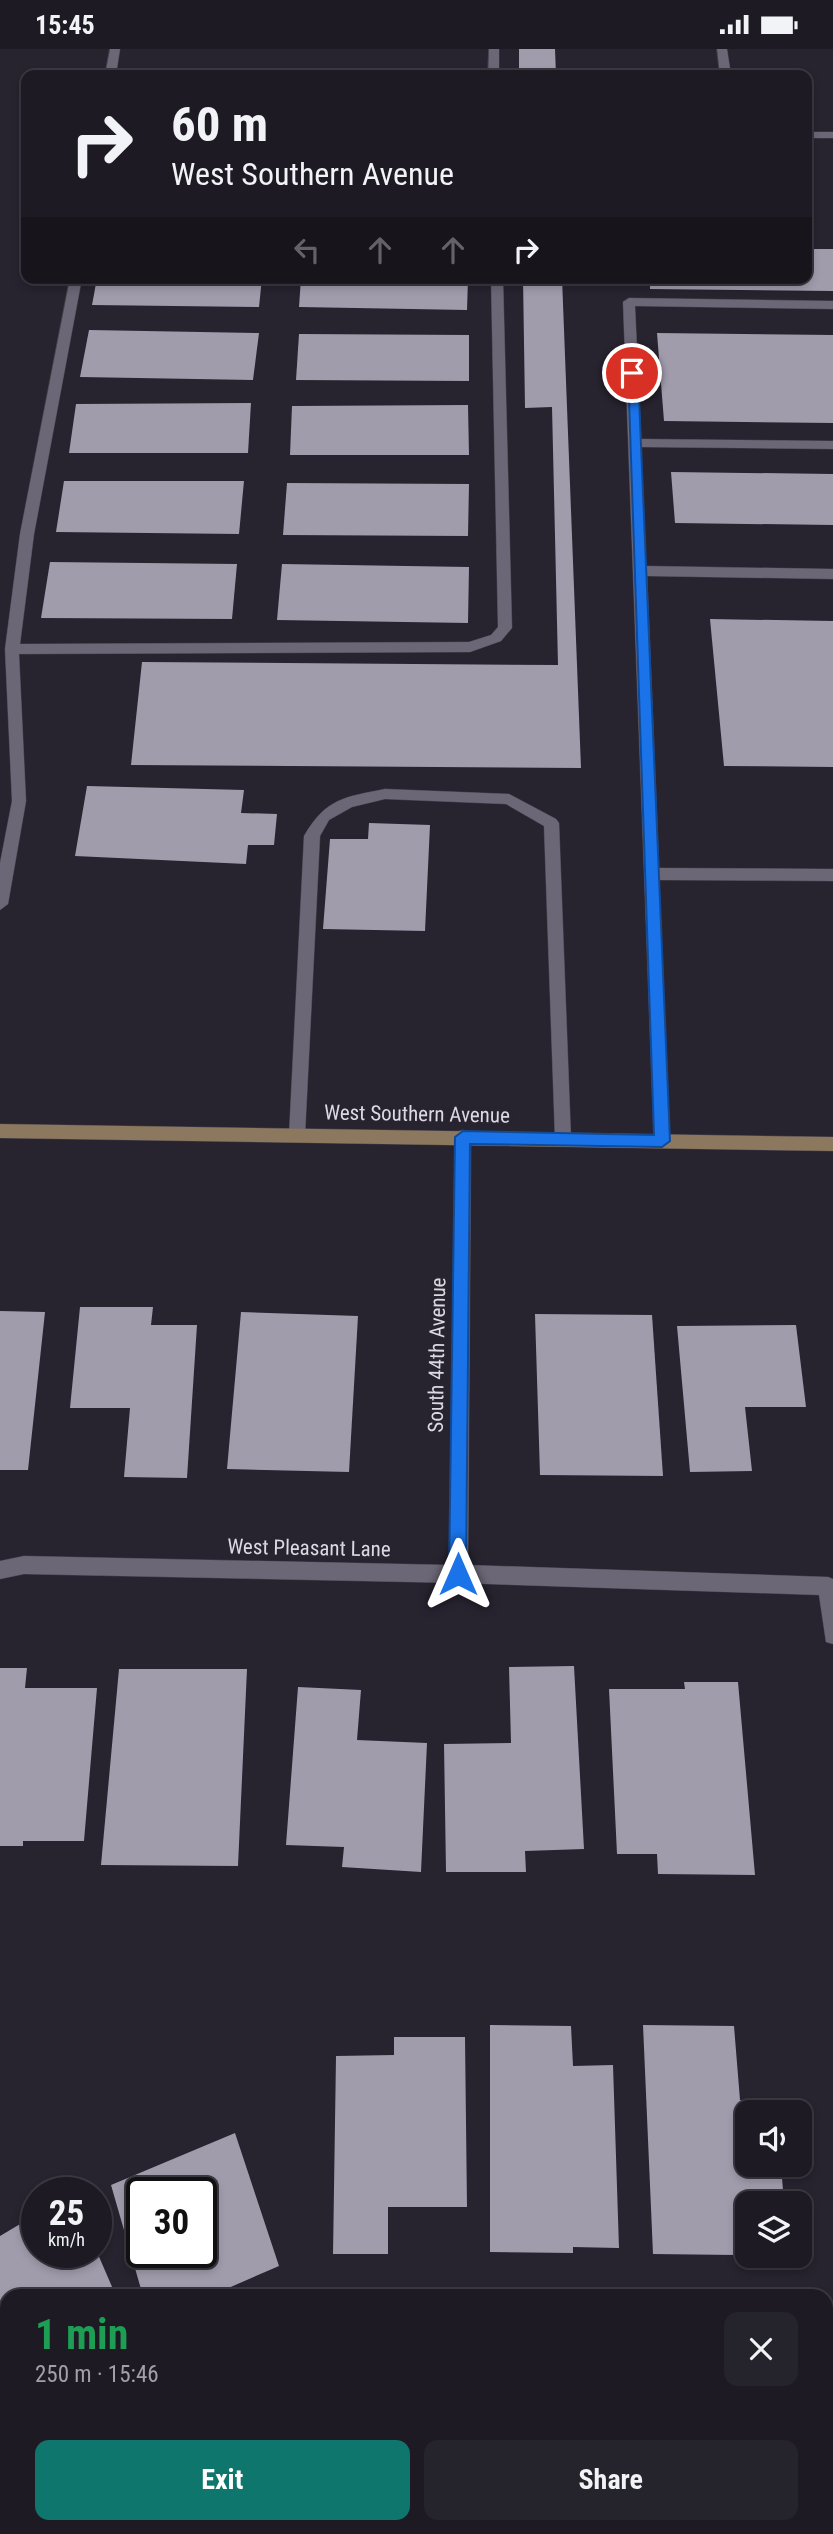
<!DOCTYPE html>
<meta charset="utf-8">
<style>
:root{--surface:#1d1a23;--page:#25232b;--text:#f1f3f6;--muted:#a0a1a6;--line:#3b3841;--accent:#0f766e}
body{margin:0;font-family:"Roboto Condensed",sans-serif;background:var(--page);color:var(--text);height:100vh;display:flex;flex-direction:column;font-size:26px;white-space:nowrap}
*{box-sizing:border-box;margin:0}
p{font-size:23px;color:var(--muted)}
.icon{flex:none;width:38px;height:38px;fill:none;stroke:currentColor;stroke-width:2;stroke-linecap:round;stroke-linejoin:round}
.map{position:relative;flex:1;overflow:hidden}
.details{position:absolute;left:0px;top:2240px;width:833px;height:245px;display:flex;flex-direction:column;background:var(--surface);border-radius:21px 21px 0 0;box-shadow:0 4px 10px #0003,0 0 0 2px var(--line)}
.details>*{flex:none}
.hud{position:absolute;left:21px;top:21px;width:791px;height:214px;border-radius:14px;box-shadow:0 4px 10px #0003,0 0 0 2px var(--line);background:#1d1a23;color:var(--text);overflow:hidden}
.tools{position:absolute;left:735px;top:2051px;display:grid;gap:14px}
.tools a{display:grid;place-items:center;width:77px;height:77px;border-radius:14px;background:var(--surface);box-shadow:0 4px 10px #0003,0 0 0 2px var(--line);font-size:35px}
.speed{position:absolute;left:21px;top:2128px;display:flex;gap:14px;font-size:35px;font-weight:700;text-align:center}
.speed>*{display:grid;place-content:center;width:91px;height:91px;border-radius:50%;background:var(--surface);box-shadow:0 4px 10px #0003,0 0 0 2px var(--line);line-height:1}
.speed small{font-size:18px;font-weight:400}
.speed .limit{border:4px solid #111;border-radius:10px;background:#fff;color:#111}
.pin{position:absolute;display:grid;place-items:center;width:60px;height:60px;color:#fff;margin:-30px;border:4px solid #fff;border-radius:50%;box-shadow:0 2px 7px #0007}
.me{position:absolute;width:77px;margin:-38px;rotate:0deg;stroke-linejoin:round;filter:drop-shadow(0 0 5px #0008)}
.turn{display:flex;align-items:center;gap:24px;height:147px;padding:0 35px;font-size:32px}
.turn .icon{width:91px;height:91px;stroke-width:2.5}
.turn b{display:block;font-size:49px;line-height:60px}
.lanes{display:flex;align-items:center;height:66px;padding:0 35px;background:#0003;justify-content:center;gap:35px;direction:ltr}
.lanes .off{opacity:.35}
.round{display:grid;place-items:center;flex:none;width:74px;height:74px;border-radius:14px;background:var(--page)}
.headline{display:flex;align-items:center;justify-content:space-between;height:119px;padding:0 35px}
h1{font-size:42px;font-weight:700;line-height:52px;color:#1e9e55}
.primary-button{display:flex;gap:14px;margin-top:auto;padding:14px 35px}
.primary-button a{flex:1;height:80px;border-radius:14px;background:var(--accent);color:#fff;font-size:28px;font-weight:700;line-height:80px;text-align:center}
.primary-button a+a{background:var(--page);color:var(--text)}
.status{display:flex;justify-content:space-between;align-items:center;height:49px;padding:0 35px;background:var(--surface);direction:ltr}
.status svg{height:19px;fill:currentColor}
.map>svg:first-child{display:block}
.building{fill:#a09cac;fill-rule:evenodd}
.lines{fill:none;stroke-linecap:round;stroke-linejoin:round}
.lane-casing{stroke:#45414c;stroke-width:1}
.street-casing{stroke:#45414c;stroke-width:1}
.secondary-casing{stroke:#45414c;stroke-width:1}
.lane{fill:#6c6776;fill-rule:evenodd}
.street{fill:#6c6776;fill-rule:evenodd}
.secondary{fill:#8b785e;fill-rule:evenodd}
.route{fill:#1a73e8;stroke:#114b97;stroke-width:2}
.labels{text-anchor:middle;dominant-baseline:central;stroke-width:7;stroke-linejoin:round;paint-order:stroke}
.street-label{font-size:21px;fill:#dbd9e2;stroke:#27232f}
</style>
<div class="status"><b>15:45</b><svg viewBox="0 0 49 12"><path d="M0 12V9h3v3zM5 12V6h3v6zM10 12V3h3v9zM15 12V0h3v12zM26 1h20v11H26zM47 4h2v5h-2z"/></svg></div>
<div class="map">
<svg width="833" height="2485" viewBox="0 0 833 2485">
<rect width="100%" height="100%" fill="#27232f"/>
<!-- building -->
<g class="building">
<path d="M519,0H555L556,26H519Z"/>
<path d="M807,200H833V242L650,240V229H807Z"/>
<path d="M97,229H262L259,258L92,256Z"/>
<path d="M301,229H468L467,261L299,258Z"/>
<path d="M523,229H562L581,719L131,716L142,613L558,616L552,358L525,359Z"/>
<path d="M89,281L259,284L253,331L80,328Z"/>
<path d="M657,284L833,286V374L664,372Z"/>
<path d="M299,285L469,286V332L296,331Z"/>
<path d="M251,354L248,404H69L76,355Z"/>
<path d="M468,356L469,406H290L292,357Z"/>
<path d="M671,423L833,425V476L675,474Z"/>
<path d="M64,432H244L239,485L56,483Z"/>
<path d="M287,434L469,435L468,487L283,486Z"/>
<path d="M50,513L237,515L232,570L41,569Z"/>
<path d="M282,515L469,518L468,574L277,571Z"/>
<path d="M710,570L833,572V718L724,717Z"/>
<path d="M87,737L244,741L241,764L277,765L274,796H248L246,815L75,807Z"/>
<path d="M369,774L430,776L425,882L323,880L330,790H368Z"/>
<path d="M80,1258H153L151,1276H197L187,1429L124,1428L130,1359H70Z"/>
<path d="M0,1262L45,1263L28,1421H0Z"/>
<path d="M241,1263L358,1267L349,1423L227,1420Z"/>
<path d="M535,1265L652,1266L663,1427L540,1426Z"/>
<path d="M796,1276L806,1358H745L752,1422L690,1423L677,1277Z"/>
<path d="M574,1617L584,1800L525,1802L526,1823H446L444,1695L511,1694L509,1618Z"/>
<path d="M0,1619H27L25,1639H97L84,1792H23V1797H0Z"/>
<path d="M119,1620H247L238,1817L101,1816Z"/>
<path d="M684,1633H738L755,1826L658,1825L657,1805H617L609,1640H685Z"/>
<path d="M298,1638L361,1641L357,1691L427,1694L421,1823L342,1818L344,1798L286,1796Z"/>
<path d="M490,1976L571,1977L573,2017L613,2016L619,2199L573,2198V2204L490,2203Z"/>
<path d="M643,1976L734,1977L740,2051H776L777,2063H747V2116H781L784,2154H747V2195H735L736,2206L653,2205Z"/>
<path d="M394,1988H465L467,2158H388V2205H333L336,2007L394,2006Z"/>
<path d="M235,2084L279,2217L210,2247H143L111,2136ZM142,2144H201V2203H142Z"/>
<path d="M37,2165V2203H97L116,2247H7V2357L3,2360L0,2351V2187Z"/>
</g>
<g class="lines">
<!-- lane casing -->
<g class="lane-casing">
<g id="lane">
<path d="M110,0H120L116,26H105Z"/>
<path d="M489,0H499V26H488Z"/>
<path d="M717,0H727L731,26H720Z"/>
<rect x="807" y="83" width="26" height="6"/>
<path d="M70,229H82L34,485L20,595L469,593L491,586L498,578L491,229H503L512,579L501,592L470,603L19,605L26,752L8,855L0,861V814L12,752L5,600L20,485Z"/>
<path d="M629,249L833,252V260L635,257L641,390L833,392V400L641,398L646,517L833,520V530L647,527L659,819L833,820V832L659,831L670,1092L668,1097H656L654,1092L623,253Z"/>
<path d="M385,740L509,745L556,770L559,774L571,1090L569,1095H557L555,1090L544,777L506,755L385,750L352,758L329,771L320,787L305,1086L303,1091H291L289,1086L304,787C326,749 345,748 385,740Z"/>
</g>
</g>
<!-- street casing -->
<g class="street-casing">
<g id="street">
<path d="M463,1081L469,1083L471,1088L468,1516L828,1528L833,1530V1595L826,1593L819,1546L458,1534L24,1525L0,1530V1512L24,1507L449,1516L455,1088L457,1083Z"/>
<path d="M826,2354L833,2355V2379L826,2378Z"/>
<path d="M102,2478H134L131,2485H99Z"/>
</g>
</g>
<!-- secondary casing -->
<g class="secondary-casing">
<path id="secondary" d="M0,1075L833,1088V1102L0,1089Z"/>
</g>
<!-- lane -->
<use href="#lane" class="lane"/>
<!-- street -->
<use href="#street" class="street"/>
<!-- secondary -->
<use href="#secondary" class="secondary"/>
</g>
<!-- route -->
<path class="route" d="M628,321L638,324L670,1092L662,1098L470,1095L466,1525L464,1531L458,1533L452,1531L449,1525L455,1088L463,1082L654,1086Z"/>
<g class="labels">
<!-- street labels -->
<g class="street-label">
<text transform="translate(417 1065) rotate(1)">West Southern Avenue</text>
<text transform="translate(437 1306) rotate(-89)">South 44th Avenue</text>
<text transform="translate(309 1499) rotate(1)">West Pleasant Lane</text>
</g>
</g>
</svg>
<div class="tools">
<a><svg class="icon" aria-label="sound" viewBox="0 0 24 24"><path d="M4 9h4l5-4v14l-5-4H4zM17 9q2 3 0 6"/></svg></a>
<a><svg class="icon" aria-label="layers" viewBox="0 0 24 24"><path d="M12 4l9 5-9 5-9-5zM3 14l9 5 9-5"/></svg></a>
</div>
<div class="speed"><div>25<small>km/h</small></div><div class="limit">30</div></div>
<div class="pin" style="left:632px;top:324px;background:#d93025"><svg class="icon" aria-label="arrive" viewBox="0 0 24 24"><path d="M6 21V4h12l-3 4 3 4H6"/></svg></div>
<svg class="me" style="left:458px;top:1525px" viewBox="-20 -20 40 40"><path d="M0-17L14 15 0 8-14 15z" fill="#1a73e8" stroke="#fff" stroke-width="4"/></svg>
<div class="hud">
<div class="turn"><svg class="icon" aria-label="right" viewBox="0 0 24 24"><path d="M7 20v-9h11M14 6l5 5-5 5"/></svg><div><b>60 m</b>West Southern Avenue</div></div>
<div class="lanes"><svg class="icon off" aria-label="left" viewBox="0 0 24 24"><path d="M17 20v-9H6M10 6l-5 5 5 5"/></svg><svg class="icon off" aria-label="ahead" viewBox="0 0 24 24"><path d="M12 20V5M6 11l6-6 6 6"/></svg><svg class="icon off" aria-label="ahead" viewBox="0 0 24 24"><path d="M12 20V5M6 11l6-6 6 6"/></svg><svg class="icon" aria-label="right" viewBox="0 0 24 24"><path d="M7 20v-9h11M14 6l5 5-5 5"/></svg></div>
</div>
<section class="details">
<div class="headline"><div><h1>1 min</h1><p>250 m · 15:46</p></div><a class="round"><svg class="icon" aria-label="close" viewBox="0 0 24 24"><path d="M6 6l12 12M18 6L6 18"/></svg></a></div>
<div class="primary-button"><a>Exit</a><a>Share</a></div>
</section>
</div>
